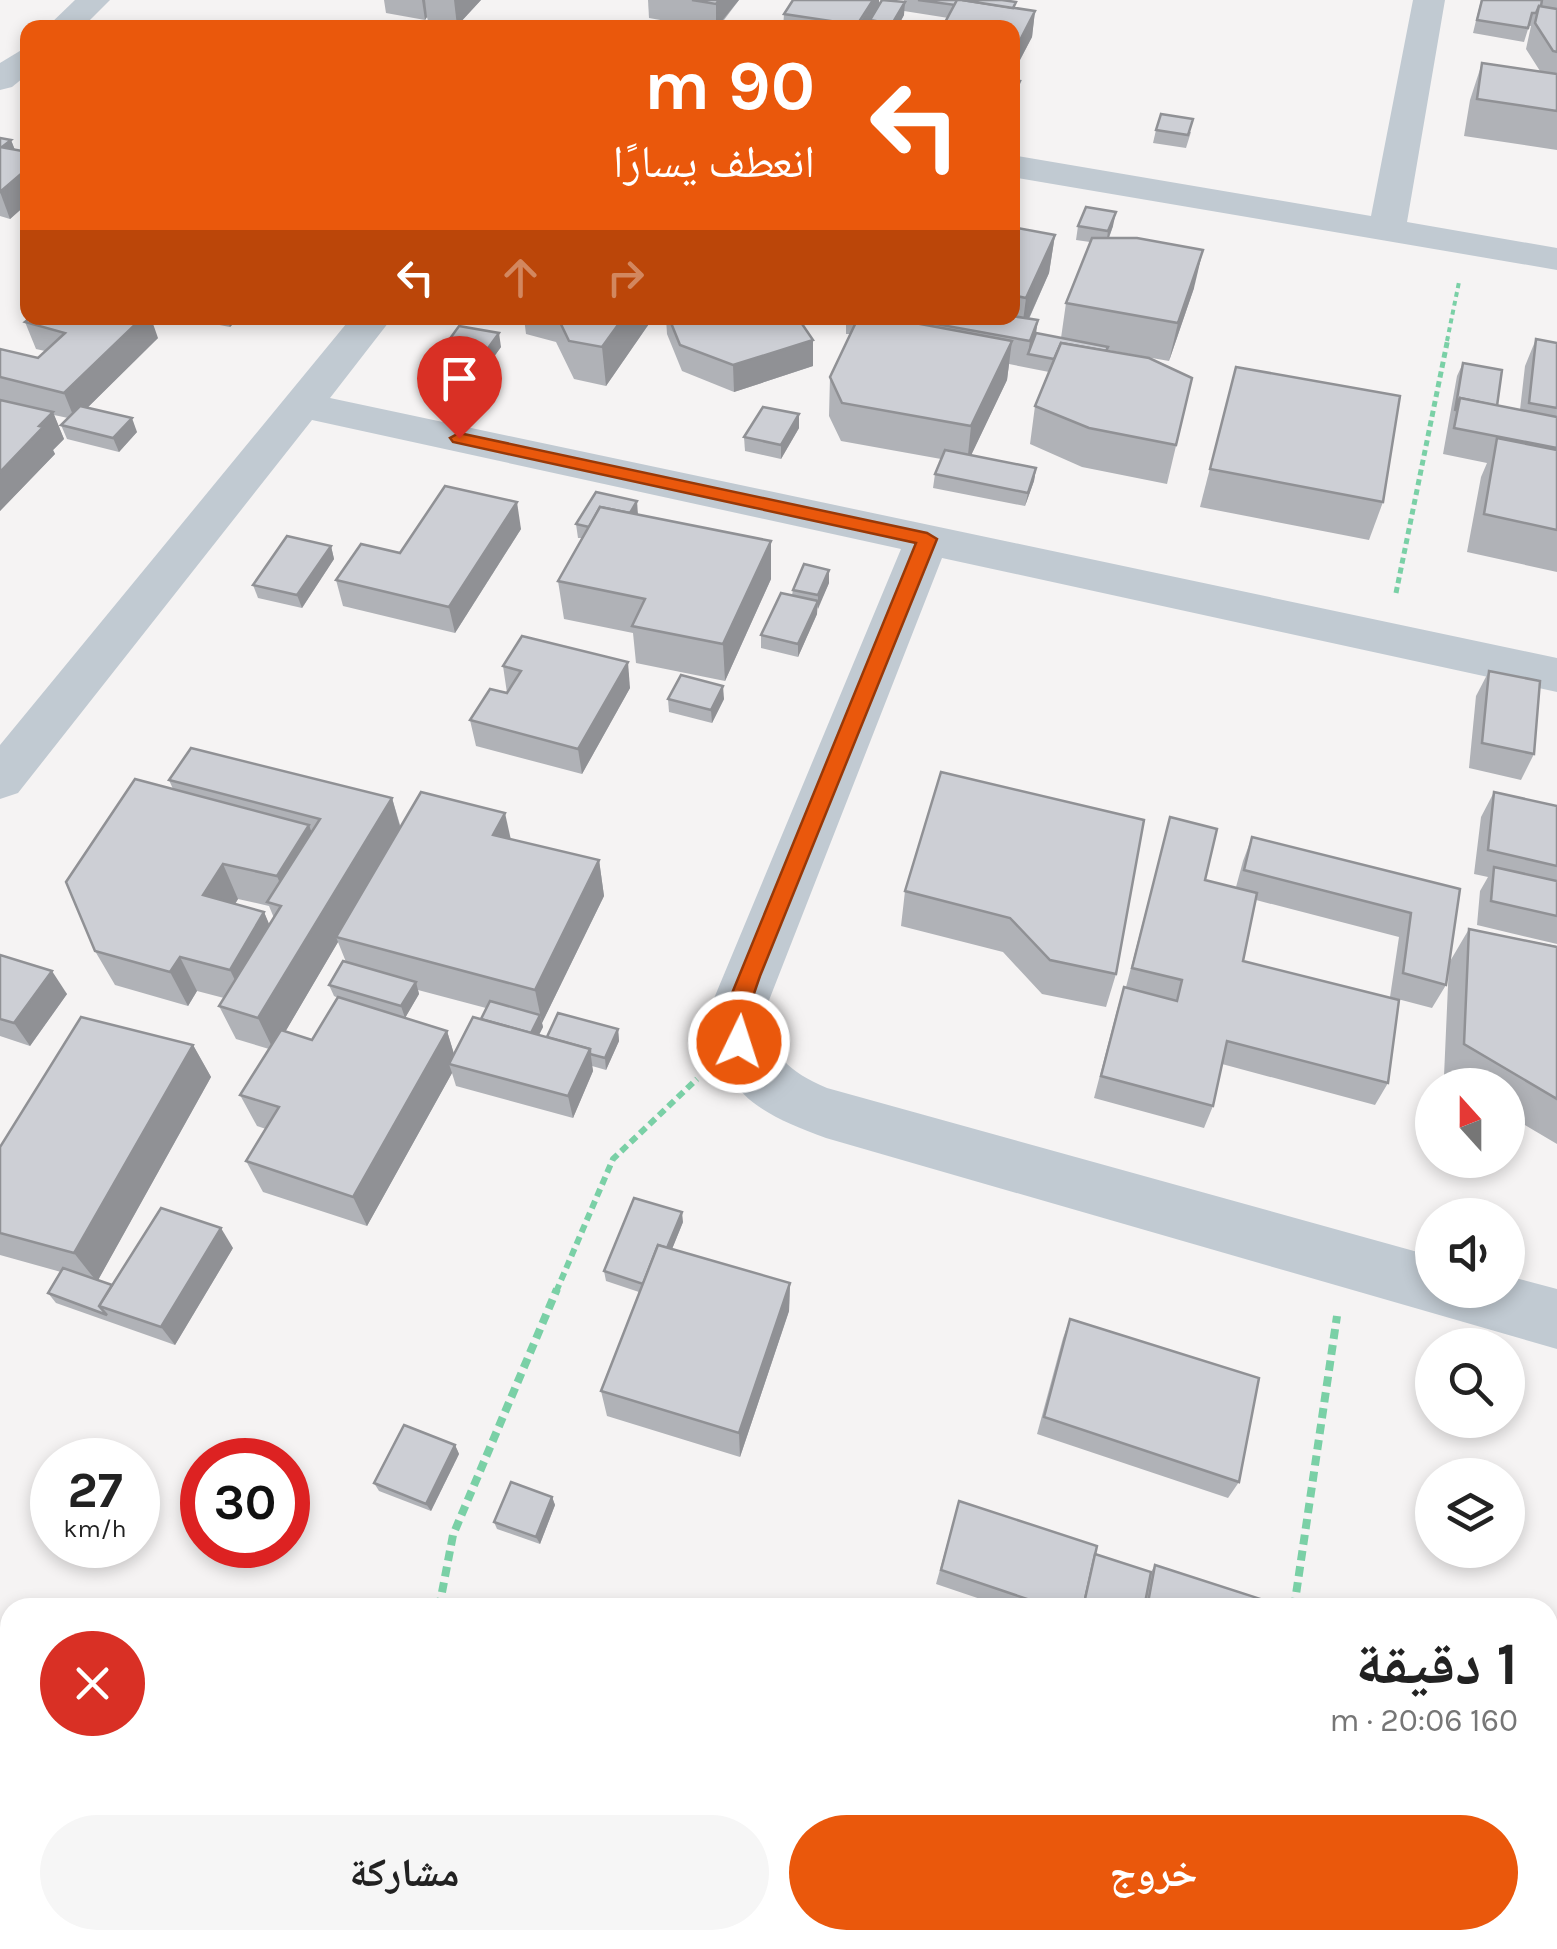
<!DOCTYPE html>
<html lang="ar">
<meta charset="utf-8">
<style>
:root{--surface:#fff;--page:#f6f6f6;--text:#222;--muted:#767676;--accent:#ea580c}
body{margin:0;font-family:Karla,"Noto Naskh Arabic",sans-serif;background:var(--page);color:var(--text);direction:rtl;height:100vh;display:flex;flex-direction:column;font-size:38px;white-space:nowrap}
*{box-sizing:border-box;margin:0}
p{font-size:32px;color:var(--muted)}
.icon{flex:none;width:55px;height:55px;fill:none;stroke:currentColor;stroke-width:2;stroke-linecap:round;stroke-linejoin:round}
.map{position:relative;flex:1;overflow:hidden;direction:ltr}
.drawer{position:absolute;left:0px;top:1598px;width:1558px;height:352px;display:flex;flex-direction:column;background:var(--surface);border-radius:30px 30px 0 0;box-shadow:0 5px 15px #0003;direction:rtl}
.drawer>*{flex:none}
.hud{position:absolute;left:20px;top:20px;width:1000px;height:305px;border-radius:20px;box-shadow:0 5px 15px #0003;direction:rtl;background:#ea580c;color:#fff;overflow:hidden}
.needle{width:65px;rotate:339deg}
.controls{position:absolute;left:1415px;top:1068px;display:grid;gap:20px}
.controls a{display:grid;place-items:center;width:110px;height:110px;border-radius:50%;background:var(--surface);box-shadow:0 5px 15px #0003;font-size:50px}
.speed{position:absolute;left:30px;top:1438px;display:flex;gap:20px;font-size:50px;font-weight:700;text-align:center}
.speed>*{display:grid;place-content:center;width:130px;height:130px;border-radius:50%;background:var(--surface);box-shadow:0 5px 15px #0003;line-height:1}
.speed small{font-size:25px;font-weight:400}
.speed .limit{border:15px solid #d22;background:#fff;color:#111}
.pin{position:absolute;display:grid;place-items:center;width:85px;height:85px;color:#fff;margin:-102px -42px;border-radius:50% 50% 50% 0;rotate:-45deg;box-shadow:0 0 10px #0007}
.pin .icon{rotate:45deg}
.me{position:absolute;width:110px;margin:-55px;rotate:4deg;stroke-linejoin:round;filter:drop-shadow(0 0 8px #0008)}
.turn{display:flex;align-items:center;gap:35px;height:210px;padding:0 40px;font-size:45px}
.turn .icon{width:130px;height:130px;stroke-width:2.5}
.turn b{display:block;font-size:70px;line-height:85px}
.lanes{display:flex;align-items:center;height:95px;padding:0 40px;background:#0003;justify-content:center;gap:50px;direction:ltr}
.lanes .off{opacity:.35}
.round{display:grid;place-items:center;flex:none;width:105px;height:105px;border-radius:52px;background:var(--page)}
.headline{display:flex;align-items:center;justify-content:space-between;height:170px;padding:0 40px}
h1{font-size:60px;font-weight:700;line-height:75px}
.cta{display:flex;gap:20px;margin-top:auto;padding:20px 40px}
.cta a{flex:1;height:115px;border-radius:60px;background:var(--accent);color:#fff;font-size:40px;font-weight:700;line-height:115px;text-align:center}
.cta a+a{background:var(--page);color:var(--text)}
.map>svg:first-child{display:block}
.lines{fill:none;stroke-linecap:round;stroke-linejoin:round}
.path-far3{stroke:#7ad0a6;stroke-width:4;stroke-dasharray:5 4;stroke-linecap:butt}
.path-far2{stroke:#7ad0a6;stroke-width:5;stroke-dasharray:6 4;stroke-linecap:butt}
.path-far1{stroke:#7ad0a6;stroke-width:6;stroke-dasharray:8 5;stroke-linecap:butt}
.path{stroke:#7ad0a6;stroke-width:8;stroke-dasharray:10 6;stroke-linecap:butt}
.minor{fill:#c1cad2;fill-rule:evenodd}
.wall{fill:#b0b2b7;fill-rule:evenodd}
.shaded-wall{fill:#909195}
.building{fill:#cdcfd5;stroke:#909195;stroke-width:2.5}
.route{fill:#ea580c;stroke:#983908;stroke-width:2.5}
</style>
<div class="map">
<svg width="1557" height="1949" viewBox="0 0 1557 1949">
<rect width="100%" height="100%" fill="#f5f3f3"/>
<g class="lines">
<!-- path-far3 -->
<path class="path-far3" d="M1447,341L1459,282"/>
<!-- path-far2 -->
<path class="path-far2" d="M1396,593L1448,338"/>
<!-- path-far1 -->
<path class="path-far1" d="M556,1292L613,1159L697,1079"/>
<!-- path -->
<g class="path">
<path d="M439,1608L453,1535L557,1289"/>
<path d="M1294,1608L1337,1316"/>
</g>
<!-- minor -->
<g class="minor">
<path d="M75,0H110L82,28H46Z"/>
<path d="M1413,0H1445L1407,222L1557,248V270L1012,177V155L1371,216Z"/>
<path d="M28,46V74L12,87L0,90V63Z"/>
<path d="M351,318H392L330,398L1557,658V692L942,558L766,1008C771,1055 784,1069 827,1088L1432,1256V1290H1508V1276L1557,1289V1349L826,1138C754,1112 717,1090 710,1008L901,549L312,420L18,793L0,799V745Z"/>
<path d="M333,1940H411L407,1949H329Z"/>
</g>
</g>
<!-- wall -->
<g class="wall">
<path d="M384,0H481L457,26L428,21L427,17L425,20L386,13Z"/>
<path d="M648,0H739L718,28H705L649,18Z"/>
<path d="M793,0H879V5L904,2V0H1002L1015,8L1035,11L1032,37L1012,75V28L904,11V15L897,28H783L784,14Z"/>
<path d="M1481,0H1557V150L1464,136L1470,100L1482,63L1540,71L1526,49L1531,26H1529L1524,42L1473,33Z"/>
<path d="M1156,130L1191,132L1186,148L1153,143Z"/>
<path d="M0,138L11,140L15,150L28,152V203L10,219L0,216Z"/>
<path d="M1078,226H1113L1109,238L1194,288L1169,361L1107,350V351L1192,378L1167,484L1082,467L1030,444L1035,406L1049,372L1009,364L1007,380L971,455L1036,468L1034,481L1025,506L933,488L935,474L941,459L841,441L829,416L830,377L850,334H846V318H1012V227L1055,235L1049,273L1029,319L1036,333L1061,338L1066,303L1090,242L1076,240Z"/>
<path d="M207,318H239L230,327L209,323Z"/>
<path d="M524,318H653L606,386L574,379L556,342L526,334Z"/>
<path d="M666,318H798L813,366L734,392L682,371L667,334Z"/>
<path d="M25,322L158,338L87,408L137,432L119,452L67,439L61,425L68,418L54,415L64,439L53,450L55,454L0,511V349L38,358L45,351L36,349Z"/>
<path d="M1536,339L1557,343V572L1467,552L1481,477L1487,463L1443,454L1457,376L1463,363L1497,406L1520,410L1525,366Z"/>
<path d="M501,347L483,372L444,364L441,351Z"/>
<path d="M1236,367L1383,502L1369,540L1200,507Z"/>
<path d="M799,414V428L781,459L745,451L744,437Z"/>
<path d="M638,515L771,541V579L725,681L636,663L633,633L564,619L558,581L582,538H578L576,524Z"/>
<path d="M521,529L455,633L343,606L336,580L400,553Z"/>
<path d="M331,546L334,559L302,608L258,598L253,585Z"/>
<path d="M829,583L817,609V614L798,657L761,648V635L792,595L793,590Z"/>
<path d="M503,666L630,688L582,774L476,746L470,720L507,693Z"/>
<path d="M1489,671L1534,754L1521,780L1469,768L1476,696Z"/>
<path d="M668,699H724L712,723L669,712Z"/>
<path d="M941,772L1116,974L1106,1007L1042,994L1003,952L901,926L905,891Z"/>
<path d="M169,780L392,798L401,828L511,839L599,860L604,896L542,1023L543,1027L539,1035L547,1037L618,1029L619,1041L606,1070L592,1066L593,1071L573,1118L456,1086L452,1073L367,1226L263,1192L246,1161L266,1129L257,1126L240,1095L269,1049L236,1039L219,1006L224,998L197,991L188,1006L115,985L95,951L173,789ZM238,899L269,906L274,918L269,925L264,912L235,904ZM338,942L346,962L329,985L334,996L338,998L312,1040L285,1032ZM418,990L486,1008L481,1019L454,1054L447,1031L405,1018L419,994Z"/>
<path d="M1494,792L1557,806V944L1477,925L1480,891L1488,877L1474,874L1481,817Z"/>
<path d="M1170,817L1205,880L1236,887L1243,861L1252,837L1460,889L1446,985L1432,1008L1390,997L1399,937L1256,900L1243,961L1388,1083L1375,1105L1222,1064L1213,1106L1204,1128L1094,1098L1117,1010L1124,987H1126Z"/>
<path d="M1469,929L1557,946V1144L1508,1115V1085H1458L1444,1076L1449,963Z"/>
<path d="M0,955L67,994L30,1046L0,1036Z"/>
<path d="M193,1045L211,1077L98,1280L112,1285L233,1248L175,1345L56,1303L48,1293L61,1272L0,1255V1147Z"/>
<path d="M683,1222L672,1249L790,1283L789,1311L740,1457L607,1416L601,1391L639,1292L606,1281L604,1271Z"/>
<path d="M1070,1319L1239,1482L1228,1498L1037,1434L1063,1338Z"/>
<path d="M455,1445L459,1454L431,1511L379,1491L374,1483Z"/>
<path d="M552,1497L555,1505L540,1544L497,1529L494,1522Z"/>
<path d="M959,1501L1095,1554L1151,1572L1155,1565L1282,1608H1007L936,1584Z"/>
</g>
<!-- shaded-wall -->
<g class="shaded-wall">
<path d="M422,0H425L427,17L425,20Z"/>
<path d="M454,0H481L457,26Z"/>
<path d="M719,0H739L716,28V4Z"/>
<path d="M873,0H879V14L870,20L869,28H857Z"/>
<path d="M905,2L904,15L897,28H892V24Z"/>
<path d="M1035,11L1032,37L1012,75V64L1016,48Z"/>
<path d="M1020,81L1019,94L1012,108V99Z"/>
<path d="M11,140L16,153L0,149Z"/>
<path d="M28,168V203L10,219L0,192Z"/>
<path d="M1116,212L1113,226L1106,245L1108,231Z"/>
<path d="M1055,235L1049,273L1021,336L1026,298Z"/>
<path d="M1203,250L1194,288L1169,361L1178,323Z"/>
<path d="M142,318H151L158,338L75,420L64,393Z"/>
<path d="M227,318H239L230,327Z"/>
<path d="M623,318H653L606,386L602,347Z"/>
<path d="M1038,320L1034,347L1028,354L1030,341Z"/>
<path d="M499,333L501,347L483,372L481,358Z"/>
<path d="M813,340V366L734,392L733,365Z"/>
<path d="M1012,341L1007,380L967,464L971,426Z"/>
<path d="M53,412L64,439L53,450L55,454L0,511V472Z"/>
<path d="M799,414V428L781,459V445Z"/>
<path d="M132,418L137,432L119,452L113,438Z"/>
<path d="M1036,468L1034,481L1025,506L1028,493Z"/>
<path d="M637,501L638,515L618,533Z"/>
<path d="M517,502L521,529L455,633L449,607Z"/>
<path d="M771,541V579L725,681L723,644Z"/>
<path d="M331,546L334,559L302,608L297,595Z"/>
<path d="M829,570V583L818,609V595Z"/>
<path d="M818,601L817,614L798,657V644Z"/>
<path d="M628,662L630,688L582,774L578,749Z"/>
<path d="M723,686L724,699L712,723L711,710Z"/>
<path d="M392,798L402,834L336,937L338,942L274,1051L258,1018Z"/>
<path d="M505,813L513,849L493,835Z"/>
<path d="M309,825L322,861L291,911L277,876Z"/>
<path d="M599,860L604,896L542,1023L535,990Z"/>
<path d="M223,864L238,899L219,930L203,895Z"/>
<path d="M264,912L279,947L246,1003L230,970Z"/>
<path d="M180,957L197,991L188,1006L170,972Z"/>
<path d="M52,971L67,994L30,1046L14,1023Z"/>
<path d="M416,982L419,994L405,1018L401,1006Z"/>
<path d="M540,1015L543,1027L529,1054L527,1042Z"/>
<path d="M618,1029L619,1041L606,1070L605,1058Z"/>
<path d="M447,1031L457,1064H449L452,1073L367,1226L353,1197Z"/>
<path d="M193,1045L211,1077L97,1282L74,1253Z"/>
<path d="M590,1049L593,1071L573,1118L568,1096Z"/>
<path d="M682,1212L683,1222L653,1296L652,1286Z"/>
<path d="M221,1228L233,1248L175,1345L161,1327Z"/>
<path d="M790,1283L789,1311L740,1457L739,1433Z"/>
<path d="M455,1445L459,1454L431,1511L426,1504Z"/>
<path d="M552,1497L555,1505L540,1544L536,1537Z"/>
</g>
<!-- building -->
<g class="building">
<path d="M692,0H719L716,4Z"/>
<path d="M793,0H873L857,25L784,14Z"/>
<path d="M882,0L905,2L892,24L870,20Z"/>
<path d="M918,0H957L955,5Z"/>
<path d="M957,0H962L1035,11L1016,48H1012V28H942Z"/>
<path d="M962,0H1002L1016,2L1013,8Z"/>
<path d="M1482,0H1542L1541,6H1539L1536,13H1532L1528,28L1477,20Z"/>
<path d="M1539,6L1557,9V52L1553,51L1535,23Z"/>
<path d="M1482,63L1557,74V111L1477,99Z"/>
<path d="M1012,80L1020,81L1012,99Z"/>
<path d="M1161,114L1193,119L1188,135L1156,130Z"/>
<path d="M0,138L11,140L2,147H0Z"/>
<path d="M0,147L28,152V168L0,192Z"/>
<path d="M1086,207L1116,212L1108,231L1078,226Z"/>
<path d="M1012,227L1055,235L1026,298L1012,295Z"/>
<path d="M1092,238H1137L1203,250L1178,323L1066,303Z"/>
<path d="M1012,316L1038,320L1030,341L903,318H1012Z"/>
<path d="M30,318H142L64,393L0,377V349L38,358L65,333L25,322Z"/>
<path d="M558,318H623L602,347L569,341Z"/>
<path d="M669,318H798L813,340L733,365L680,345Z"/>
<path d="M858,318H888L1012,341L971,426L842,403L830,377Z"/>
<path d="M459,326L499,333L481,358L441,351Z"/>
<path d="M1036,333L1108,347L1106,351L1061,343L1054,359L1028,354Z"/>
<path d="M1536,339L1557,343V408L1529,403Z"/>
<path d="M1061,343L1149,358L1192,378L1176,445L1089,428L1035,406Z"/>
<path d="M1463,363L1502,370L1497,406L1460,398L1455,411Z"/>
<path d="M1236,367L1400,396L1383,502L1210,469Z"/>
<path d="M1460,398L1557,417V448L1454,428Z"/>
<path d="M0,400L53,412L39,426L43,427L0,472Z"/>
<path d="M80,406L132,418L113,438L61,425Z"/>
<path d="M763,407L799,414L781,445L744,437Z"/>
<path d="M1497,438L1557,450V530L1484,514Z"/>
<path d="M945,450L1036,468L1028,493L935,474Z"/>
<path d="M445,486L517,502L449,607L336,580L361,544L400,553Z"/>
<path d="M596,492L637,501L630,513L600,507L589,527L576,524Z"/>
<path d="M600,507L771,541L723,644L632,626L645,599L558,581Z"/>
<path d="M287,536L331,546L297,595L253,585Z"/>
<path d="M804,564L829,570L818,595L793,590Z"/>
<path d="M781,593L818,601L798,644L761,635Z"/>
<path d="M522,636L628,662L578,749L470,720L490,689L507,693L521,671L503,666Z"/>
<path d="M1489,671L1540,681L1534,754L1482,743Z"/>
<path d="M681,675L723,686L711,710L668,699Z"/>
<path d="M191,748L392,798L258,1018L219,1006L281,906L267,902L320,819L169,780Z"/>
<path d="M941,772L1144,820L1116,974L1050,960L1010,918L905,891Z"/>
<path d="M135,779L309,825L277,876L223,864L203,895L264,912L230,970L180,957L170,972L95,951L66,882Z"/>
<path d="M421,792L505,813L493,835L599,860L535,990L336,937Z"/>
<path d="M1494,792L1557,806V866L1488,850Z"/>
<path d="M1170,817L1217,829L1205,880L1257,893L1243,961L1399,1000L1388,1083L1227,1041L1213,1106L1101,1076L1124,987L1177,1001L1182,980L1132,968Z"/>
<path d="M1252,837L1460,889L1446,985L1403,973L1411,913L1244,870Z"/>
<path d="M1494,867L1557,881V916L1491,901Z"/>
<path d="M1469,929L1557,947V1099L1464,1044Z"/>
<path d="M0,955L52,971L14,1023L0,1019Z"/>
<path d="M343,961L416,982L401,1006L329,985Z"/>
<path d="M338,997L447,1031L353,1197L246,1161L279,1107L240,1095L281,1030L312,1040Z"/>
<path d="M490,1001L540,1015L531,1033L481,1019Z"/>
<path d="M558,1013L618,1029L605,1058L590,1054V1049L547,1037Z"/>
<path d="M81,1017L193,1045L74,1253L0,1233V1147Z"/>
<path d="M473,1017L590,1049L568,1096L449,1064Z"/>
<path d="M634,1198L682,1212L667,1248L658,1245L643,1284L604,1271Z"/>
<path d="M161,1208L221,1228L161,1327L99,1306Z"/>
<path d="M658,1245L790,1283L739,1433L601,1391Z"/>
<path d="M63,1268L112,1285L99,1306L107,1315L48,1293Z"/>
<path d="M1070,1319L1259,1378L1239,1482L1044,1417Z"/>
<path d="M404,1425L455,1445L426,1504L374,1483Z"/>
<path d="M511,1482L552,1497L536,1537L494,1522Z"/>
<path d="M959,1501L1097,1546L1083,1608H1054L941,1570Z"/>
<path d="M1095,1554L1151,1572L1144,1608H1083Z"/>
<path d="M1155,1565L1282,1606V1608H1147Z"/>
<path d="M553,1940H717L714,1949H564L551,1944Z"/>
</g>
<!-- route -->
<path class="route" d="M459,433L927,533L937,539L760,976L749,1008L748,1049H731L726,1008L916,543L453,442L450,438Z"/>
</svg>
<div class="controls">
<a><svg class="needle" viewBox="-14 -14 28 28"><path d="M0-13l5 13h-10z" fill="#e53935"/><path d="M0 13l5-13h-10z" fill="#767676"/></svg></a>
<a><svg class="icon" aria-label="sound" viewBox="0 0 24 24"><path d="M4 9h4l5-4v14l-5-4H4zM17 9q2 3 0 6"/></svg></a>
<a><svg class="icon" aria-label="search" viewBox="0 0 24 24"><circle cx="10" cy="10" r="6"/><path d="M15 15l6 6"/></svg></a>
<a><svg class="icon" aria-label="layers" viewBox="0 0 24 24"><path d="M12 4l9 5-9 5-9-5zM3 14l9 5 9-5"/></svg></a>
</div>
<div class="speed"><div>27<small>km/h</small></div><div class="limit">30</div></div>
<div class="pin" style="left:459px;top:438px;background:#d93025"><svg class="icon" aria-label="arrive" viewBox="0 0 24 24"><path d="M6 21V4h12l-3 4 3 4H6"/></svg></div>
<svg class="me" style="left:739px;top:1042px" viewBox="-20 -20 40 40"><circle r="17" fill="#ea580c" stroke="#fff" stroke-width="3"/><path d="M0-11L8 9 0 5-8 9z" fill="#fff"/></svg>
<div class="hud">
<div class="turn"><svg class="icon" aria-label="left" viewBox="0 0 24 24"><path d="M17 20v-9H6M10 6l-5 5 5 5"/></svg><div><b>90 m</b>انعطف يسارًا</div></div>
<div class="lanes"><svg class="icon" aria-label="left" viewBox="0 0 24 24"><path d="M17 20v-9H6M10 6l-5 5 5 5"/></svg><svg class="icon off" aria-label="ahead" viewBox="0 0 24 24"><path d="M12 20V5M6 11l6-6 6 6"/></svg><svg class="icon off" aria-label="right" viewBox="0 0 24 24"><path d="M7 20v-9h11M14 6l5 5-5 5"/></svg></div>
</div>
<section class="drawer">
<div class="headline"><div><h1>1 دقيقة</h1><p>160 m · 20:06</p></div><a class="round" style="background:#d93025;color:#fff"><svg class="icon" aria-label="close" viewBox="0 0 24 24"><path d="M6 6l12 12M18 6L6 18"/></svg></a></div>
<div class="cta"><a>خروج</a><a>مشاركة</a></div>
</section>
</div>
